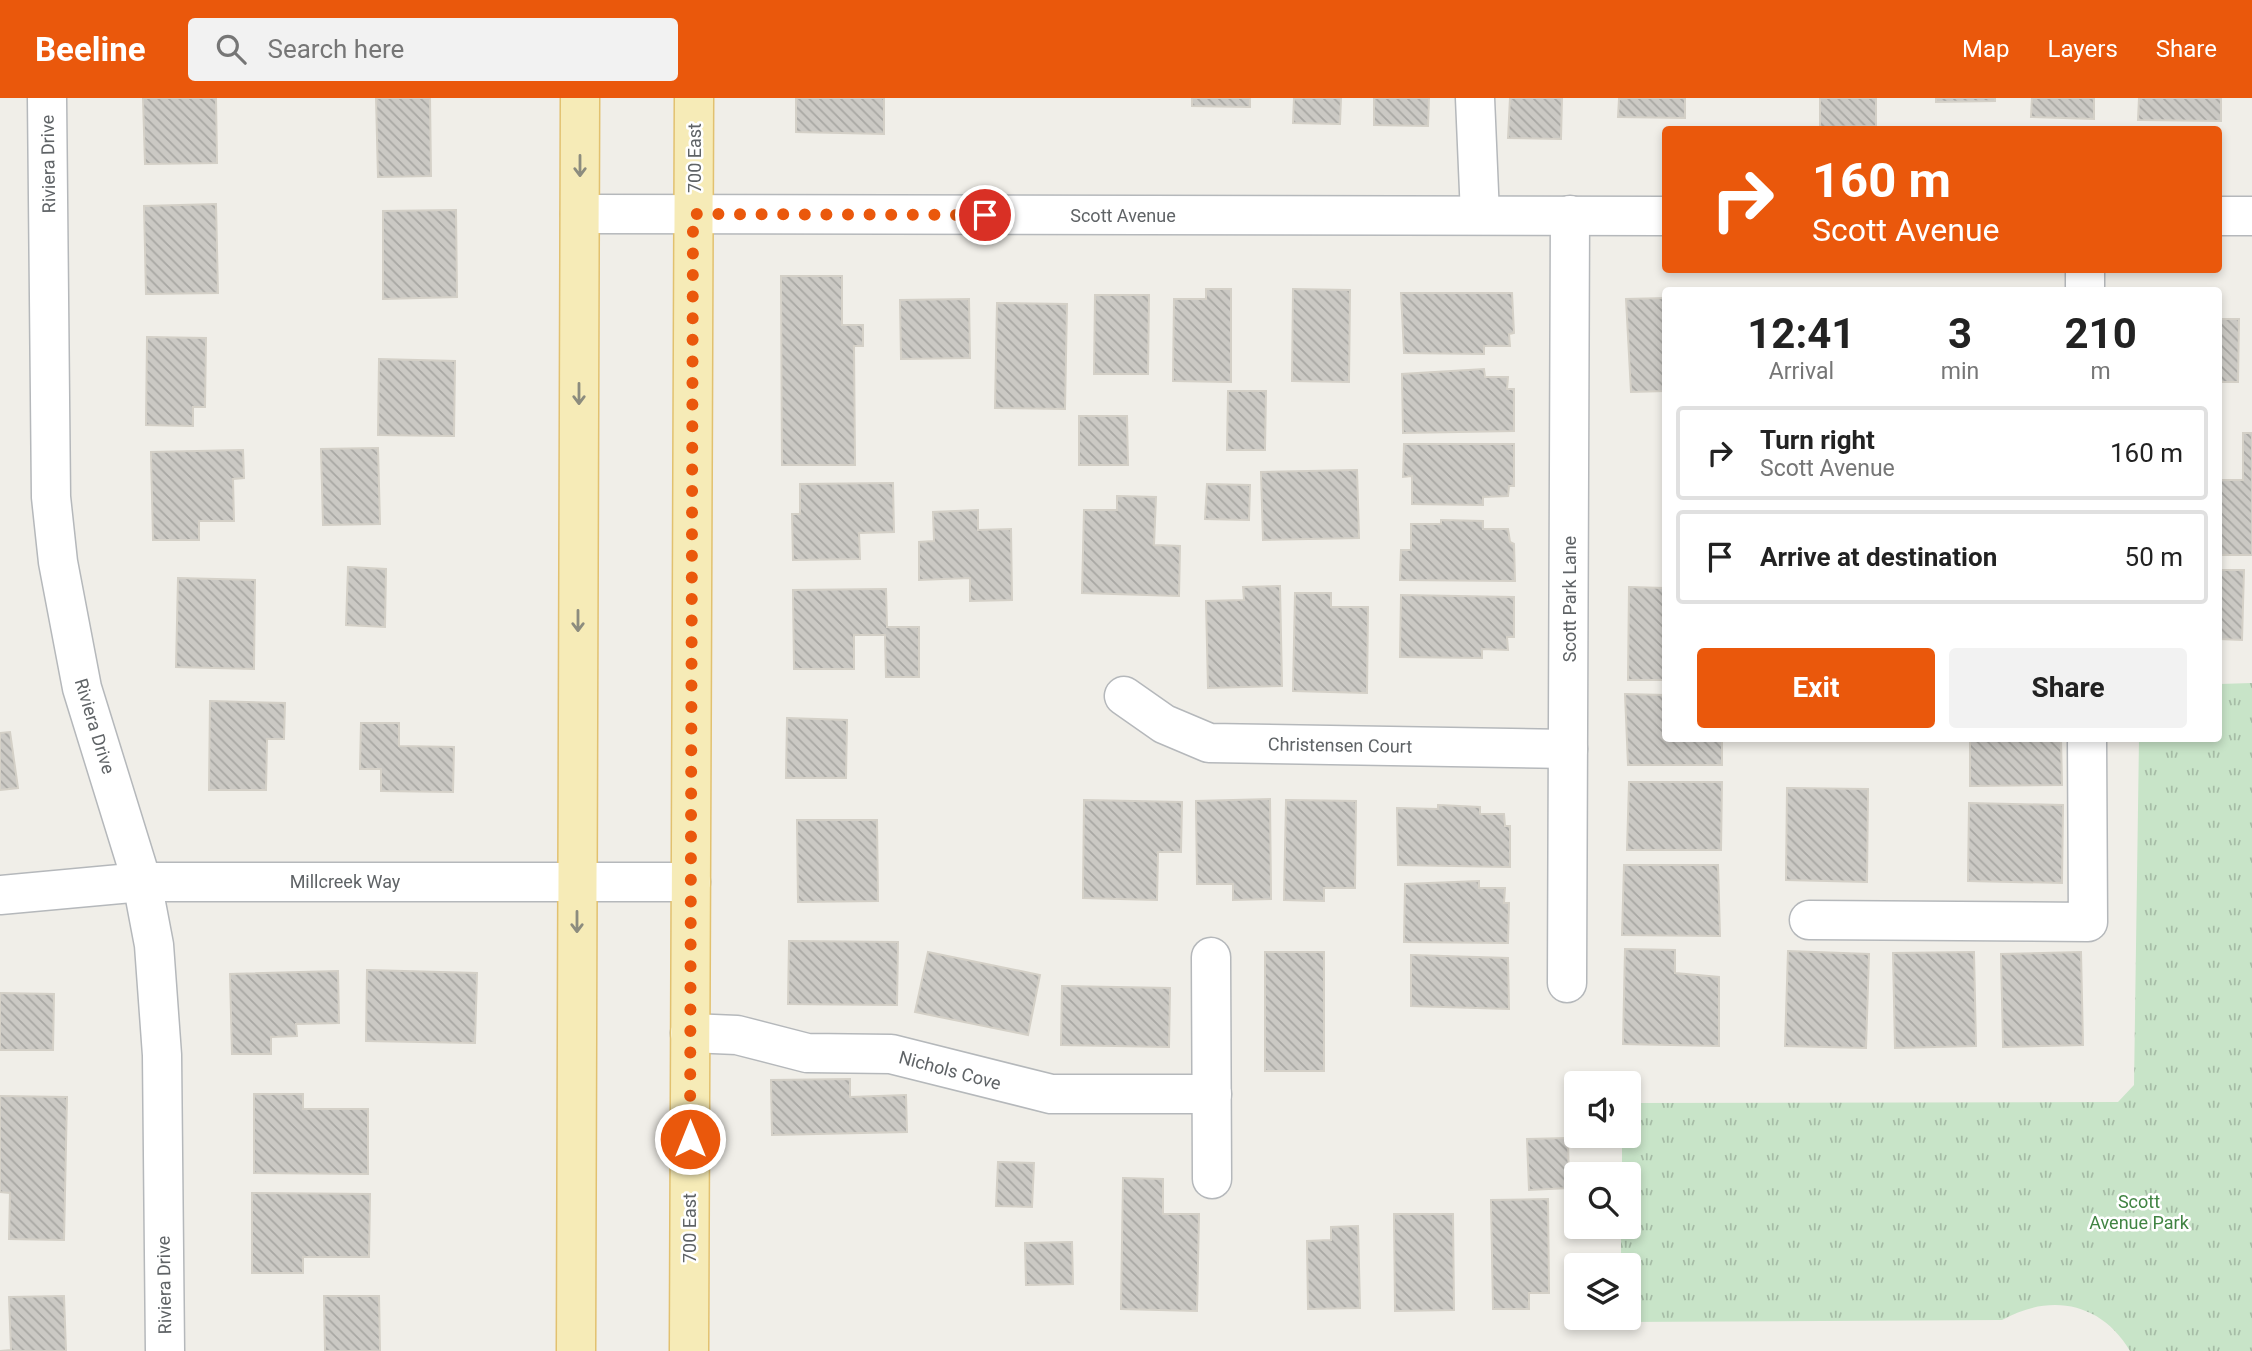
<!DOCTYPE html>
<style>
:root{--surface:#fff;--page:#f2f2f2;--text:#222;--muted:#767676;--line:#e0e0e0;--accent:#ea580c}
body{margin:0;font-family:Roboto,sans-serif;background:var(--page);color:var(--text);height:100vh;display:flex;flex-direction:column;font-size:26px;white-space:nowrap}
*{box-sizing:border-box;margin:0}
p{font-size:23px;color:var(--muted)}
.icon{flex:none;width:38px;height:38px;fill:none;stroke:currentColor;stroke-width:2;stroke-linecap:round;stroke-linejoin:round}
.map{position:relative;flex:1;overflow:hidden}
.side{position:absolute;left:1662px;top:189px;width:560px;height:455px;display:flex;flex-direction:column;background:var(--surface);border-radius:7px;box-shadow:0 4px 10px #0003}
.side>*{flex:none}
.banner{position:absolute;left:1662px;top:28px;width:560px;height:147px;border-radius:7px;box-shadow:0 4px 10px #0003;background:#ea580c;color:#fff;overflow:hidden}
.controls{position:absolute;left:1564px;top:973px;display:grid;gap:14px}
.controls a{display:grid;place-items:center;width:77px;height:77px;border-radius:7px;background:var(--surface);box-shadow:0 4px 10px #0003;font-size:35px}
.pin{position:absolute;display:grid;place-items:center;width:60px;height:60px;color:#fff;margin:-30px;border:4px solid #fff;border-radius:50%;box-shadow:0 2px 7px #0007}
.me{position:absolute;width:77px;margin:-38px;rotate:0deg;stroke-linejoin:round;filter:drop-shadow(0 0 5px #0008)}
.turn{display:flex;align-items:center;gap:24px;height:147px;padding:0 35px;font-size:32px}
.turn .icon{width:91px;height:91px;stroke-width:2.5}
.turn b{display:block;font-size:49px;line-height:60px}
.eta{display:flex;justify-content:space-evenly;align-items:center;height:119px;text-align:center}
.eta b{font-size:42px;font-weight:700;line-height:49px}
.cta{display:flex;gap:14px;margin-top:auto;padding:14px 35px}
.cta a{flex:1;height:80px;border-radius:7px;background:var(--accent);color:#fff;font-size:28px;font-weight:700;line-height:80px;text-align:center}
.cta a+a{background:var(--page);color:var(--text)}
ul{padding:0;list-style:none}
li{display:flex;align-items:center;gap:21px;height:94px;margin:0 14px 10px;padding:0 21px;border:4px solid var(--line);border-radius:7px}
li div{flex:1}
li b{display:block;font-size:26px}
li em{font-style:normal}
header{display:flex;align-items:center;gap:42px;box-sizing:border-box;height:98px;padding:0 35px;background:var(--accent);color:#fff}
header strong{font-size:33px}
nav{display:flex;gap:38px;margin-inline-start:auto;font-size:24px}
.search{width:490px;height:63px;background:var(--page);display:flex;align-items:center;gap:18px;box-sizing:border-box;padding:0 24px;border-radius:7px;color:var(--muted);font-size:26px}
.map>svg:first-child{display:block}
.park{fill:url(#park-tufts)}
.building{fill:url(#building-back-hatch);stroke:#d4d0c7;stroke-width:2}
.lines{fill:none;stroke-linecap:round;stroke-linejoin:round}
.minor-casing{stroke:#b5b8bb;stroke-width:41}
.major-casing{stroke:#e2c16f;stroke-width:41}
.minor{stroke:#fff;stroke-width:38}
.major{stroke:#f6ebb7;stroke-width:38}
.oneway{stroke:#8c8c7e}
.route{stroke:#ea580c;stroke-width:12;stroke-dasharray:0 21.6}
.labels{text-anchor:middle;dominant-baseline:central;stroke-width:5;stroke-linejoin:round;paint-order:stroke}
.street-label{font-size:18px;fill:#5f6366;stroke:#fff}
.park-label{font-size:18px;fill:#418443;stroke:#fff}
</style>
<header>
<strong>Beeline</strong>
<div class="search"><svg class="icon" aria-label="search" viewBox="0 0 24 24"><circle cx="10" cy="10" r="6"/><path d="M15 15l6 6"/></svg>Search here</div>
<nav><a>Map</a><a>Layers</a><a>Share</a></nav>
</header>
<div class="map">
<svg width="2252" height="1253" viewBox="0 0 2252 1253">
<defs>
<pattern id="park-tufts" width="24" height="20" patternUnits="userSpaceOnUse" patternTransform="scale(1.75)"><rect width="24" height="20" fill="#c8e4c8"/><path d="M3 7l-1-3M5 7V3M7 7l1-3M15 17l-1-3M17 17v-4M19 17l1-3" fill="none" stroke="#a6bca6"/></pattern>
<pattern id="building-back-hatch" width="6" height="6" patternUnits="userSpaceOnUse" patternTransform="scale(1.75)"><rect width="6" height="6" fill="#cbc9c4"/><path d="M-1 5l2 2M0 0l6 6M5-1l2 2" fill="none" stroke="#a8a7a3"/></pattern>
</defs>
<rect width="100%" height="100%" fill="#f0eee8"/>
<!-- park -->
<path class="park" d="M2252,585V1253H2130C2101,1204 2050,1195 2002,1222L1621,1224V1220H1629V1167H1621V1129H1629V1076H1622V1038H1629V1005L2118,1004L2134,987L2139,641L2219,640V586Z"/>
<!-- building -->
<g class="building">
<path d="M143,0H216L217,65L145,66Z"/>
<path d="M376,0H430L431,78L378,79Z"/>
<path d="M796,0H884V36L796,34Z"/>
<path d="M1192,0H1250V9L1192,8Z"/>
<path d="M1294,0H1341L1340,26L1293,25Z"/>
<path d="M1374,0H1429L1428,28L1374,27Z"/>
<path d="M1510,0H1562L1561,41L1508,40Z"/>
<path d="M1630,0H1685V20L1618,19L1619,1Z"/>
<path d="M1820,0H1876V28L1820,29Z"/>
<path d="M1936,0H1995V3L1936,4Z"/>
<path d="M2032,0H2094V21L2031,19Z"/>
<path d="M2139,0H2221V23L2138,22Z"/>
<path d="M216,106L218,195L146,196L144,108Z"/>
<path d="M456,112L457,199L383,201V113Z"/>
<path d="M781,178H842V227H863V248H854L855,367H782Z"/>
<path d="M1206,191H1231V284L1173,283L1174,201H1206Z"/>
<path d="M1293,191L1350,192L1349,284L1292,283Z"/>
<path d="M1401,195H1512L1514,235L1509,236L1510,248H1484V256L1404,255Z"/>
<path d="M1095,197H1149L1148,276H1094Z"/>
<path d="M1666,200V293L1631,294L1626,201Z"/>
<path d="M969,201L970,260L901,261L900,202Z"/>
<path d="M997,205L1067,206L1065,311L995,310Z"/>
<path d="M2219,221H2239L2238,284H2219Z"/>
<path d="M147,239L206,240L205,309H193V328L146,327Z"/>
<path d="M379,261L455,263L454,338L378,337Z"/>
<path d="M1484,271L1485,279H1508L1507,291H1514V333L1403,335L1402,276Z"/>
<path d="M1228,293H1266L1265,352H1227Z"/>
<path d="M1079,318H1127L1128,367H1079Z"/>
<path d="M2243,335H2252V457H2219V382H2243Z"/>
<path d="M1404,346H1514V388H1509L1508,398L1483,399V407L1412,406V378L1403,379Z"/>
<path d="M378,350L380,426L323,427L321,351Z"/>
<path d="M243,352L244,380L233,381L234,423H199V442H153L151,354Z"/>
<path d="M1357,372L1359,440L1263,442L1261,374Z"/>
<path d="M893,385L894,434L859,435L860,461L793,462L792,416H800V386Z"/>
<path d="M1207,386L1250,387L1249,422L1205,421Z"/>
<path d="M1117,398L1156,399L1154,447L1180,448L1179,498L1082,495L1084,412H1117Z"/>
<path d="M978,412V432L1011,431L1012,502L970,503V480L919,482V444L934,443L933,414Z"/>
<path d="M1441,422L1483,423V431H1508L1510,444L1514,446L1515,483L1400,482L1401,452H1411V426H1441Z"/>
<path d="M348,469L386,471L385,529L346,527Z"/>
<path d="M2219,472H2244L2242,542L2219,541Z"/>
<path d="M178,480L255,482L254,571L176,569Z"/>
<path d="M1280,488L1282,588L1208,590L1206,503L1244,502L1243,489Z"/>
<path d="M1629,489L1666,490V582H1628Z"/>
<path d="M886,491L887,529H919V579H886L885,537H854V571H794L793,492Z"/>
<path d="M1295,495H1331V509H1368L1367,595L1293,593Z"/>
<path d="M1401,497L1514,499V539H1507L1508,552L1482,551V560L1400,559Z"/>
<path d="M1625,596L1666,597V640H1722V667H1628Z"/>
<path d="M210,603L285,605L284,641H267L266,692H209Z"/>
<path d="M787,620L847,622L846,680H786Z"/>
<path d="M361,625H399V648L454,649L453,694L381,693V671H360Z"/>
<path d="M10,634L18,690L0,692V635Z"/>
<path d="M1970,640H2061L2062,687L1970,688Z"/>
<path d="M1629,684H1722L1721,752H1627Z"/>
<path d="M1787,690L1868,691L1867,784L1786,782Z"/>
<path d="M1270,701L1271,801L1233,802V786H1197L1196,703Z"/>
<path d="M1084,702L1182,704L1181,754H1158L1157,802L1083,800Z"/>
<path d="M1286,702L1356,703L1355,790H1324V803L1284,802Z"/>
<path d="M1969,705L2063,707L2062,785L1968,783Z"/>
<path d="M1438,707L1480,709V716H1504L1505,728H1510V769L1398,767L1397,710L1438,711Z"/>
<path d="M797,722H877L878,803L798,804Z"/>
<path d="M1624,767H1718L1720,838L1622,837Z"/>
<path d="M1479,783V790H1505L1504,805H1509L1508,845L1404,844L1405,786Z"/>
<path d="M789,843L898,844L897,907L788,906Z"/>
<path d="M1625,851L1675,852V875L1719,879V948L1623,946Z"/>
<path d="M1788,853L1869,856L1866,950L1785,948Z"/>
<path d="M928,854L1040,877L1028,937L915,914Z"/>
<rect x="1265" y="854" width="59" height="119"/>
<path d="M1974,854L1976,948L1895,950L1893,855Z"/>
<path d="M2081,854L2083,947L2003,949L2001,856Z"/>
<path d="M1411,857L1508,860L1509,911L1411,908Z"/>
<path d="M367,872L477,875L475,945L366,943Z"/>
<path d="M338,873L339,925L296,926L297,938L271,939V956H232L230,876Z"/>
<path d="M1062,888L1170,890L1169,949L1061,947Z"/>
<path d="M0,895L54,896L53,952H0Z"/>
<path d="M850,981V999L906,997L907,1034L772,1037L771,982Z"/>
<path d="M254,996H303V1011H368V1076L254,1075Z"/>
<path d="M0,998L67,999L64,1142L9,1141L10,1095L0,1094Z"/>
<path d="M1568,1040L1569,1090L1529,1092L1527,1041Z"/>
<path d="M998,1064L1034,1065L1032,1109L996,1108Z"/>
<path d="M1123,1080L1163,1081V1116H1199L1197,1213L1121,1211Z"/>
<path d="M252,1095L370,1096L369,1159H303V1175H252Z"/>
<path d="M1548,1101L1549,1195H1529V1211H1493L1491,1102Z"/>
<path d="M1394,1116H1453L1454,1212L1395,1213Z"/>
<path d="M1358,1128L1360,1210L1308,1211L1307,1143L1331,1142V1129Z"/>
<path d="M1072,1144L1073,1186L1026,1187L1025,1145Z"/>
<path d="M64,1198L66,1253H0L11,1252L9,1199Z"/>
<path d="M324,1198H379L380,1253H325Z"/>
</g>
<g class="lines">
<!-- minor casing -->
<g class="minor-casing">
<g id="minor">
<path d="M47,0L51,399L58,464L82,590L142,784L154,847L162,957L165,1253"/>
<path d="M1475,0L1480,117"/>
<path d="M580,116L1666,118"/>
<path d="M2219,118H2252"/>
<path d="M2085,172V192"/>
<path d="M1124,598L1164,626L1209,645L1568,651"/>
<path d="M0,797L142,784H691"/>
<path d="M1809,822L2088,824L2087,640"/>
<path d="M1211,859L1212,1081"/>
<path d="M1567,885L1570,117"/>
<path d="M690,935L737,937L807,955L891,956L1051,996H1212"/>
</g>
</g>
<!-- major casing -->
<g class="major-casing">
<g id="major">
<path d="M576,1253L580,0"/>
<path d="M689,1253L694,0"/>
</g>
</g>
<!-- minor -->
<use href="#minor" class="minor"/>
<!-- major -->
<use href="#major" class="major"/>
</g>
<!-- one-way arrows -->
<defs><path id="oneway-shaft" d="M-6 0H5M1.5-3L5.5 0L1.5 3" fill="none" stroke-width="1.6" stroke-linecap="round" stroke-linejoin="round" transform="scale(1.75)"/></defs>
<g class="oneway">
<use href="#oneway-shaft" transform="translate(580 68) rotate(90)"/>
<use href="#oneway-shaft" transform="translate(579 296) rotate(90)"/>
<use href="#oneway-shaft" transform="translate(578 523) rotate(90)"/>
<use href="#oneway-shaft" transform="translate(577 824) rotate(90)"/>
</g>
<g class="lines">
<!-- route -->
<path class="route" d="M690,1041L693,116L985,117"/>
</g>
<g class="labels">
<!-- street labels -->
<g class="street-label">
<text transform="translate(694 60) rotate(-90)">700 East</text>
<text transform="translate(48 66) rotate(-91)">Riviera Drive</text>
<text x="1123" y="117">Scott Avenue</text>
<text transform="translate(1569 501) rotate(-90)">Scott Park Lane</text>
<text transform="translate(95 628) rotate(73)">Riviera Drive</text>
<text transform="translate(1340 647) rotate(1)">Christensen Court</text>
<text x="345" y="783">Millcreek Way</text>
<text transform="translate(950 972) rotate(15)">Nichols Cove</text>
<text transform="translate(689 1130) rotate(-90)">700 East</text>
<text transform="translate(164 1187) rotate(-91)">Riviera Drive</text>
</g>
<!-- park labels -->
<g class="park-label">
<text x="2139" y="1103">Scott<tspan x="2139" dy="21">Avenue Park</tspan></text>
</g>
</g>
</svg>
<div class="controls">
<a><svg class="icon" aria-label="sound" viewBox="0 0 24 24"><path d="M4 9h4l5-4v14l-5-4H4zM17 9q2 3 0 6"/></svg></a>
<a><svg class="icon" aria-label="search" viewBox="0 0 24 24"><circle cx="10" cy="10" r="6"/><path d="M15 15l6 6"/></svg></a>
<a><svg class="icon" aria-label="layers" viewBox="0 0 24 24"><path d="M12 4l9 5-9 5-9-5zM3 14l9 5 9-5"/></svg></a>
</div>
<div class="pin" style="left:985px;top:117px;background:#d93025"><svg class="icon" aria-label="arrive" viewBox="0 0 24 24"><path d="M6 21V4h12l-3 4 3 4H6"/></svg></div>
<svg class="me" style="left:690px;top:1041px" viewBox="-20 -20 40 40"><circle r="17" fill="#ea580c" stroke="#fff" stroke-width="3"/><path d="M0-11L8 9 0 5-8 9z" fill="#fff"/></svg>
<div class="banner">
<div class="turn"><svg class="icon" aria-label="right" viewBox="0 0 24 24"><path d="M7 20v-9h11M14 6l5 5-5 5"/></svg><div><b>160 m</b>Scott Avenue</div></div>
</div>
<section class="side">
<div class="eta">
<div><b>12:41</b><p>Arrival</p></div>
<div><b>3</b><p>min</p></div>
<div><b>210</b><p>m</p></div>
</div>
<ul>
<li><svg class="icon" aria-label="right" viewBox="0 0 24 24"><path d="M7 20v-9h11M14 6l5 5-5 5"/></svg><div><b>Turn right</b><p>Scott Avenue</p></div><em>160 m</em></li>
<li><svg class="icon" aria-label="arrive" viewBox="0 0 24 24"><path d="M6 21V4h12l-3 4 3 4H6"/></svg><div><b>Arrive at destination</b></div><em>50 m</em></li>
</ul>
<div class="cta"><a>Exit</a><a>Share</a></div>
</section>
</div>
